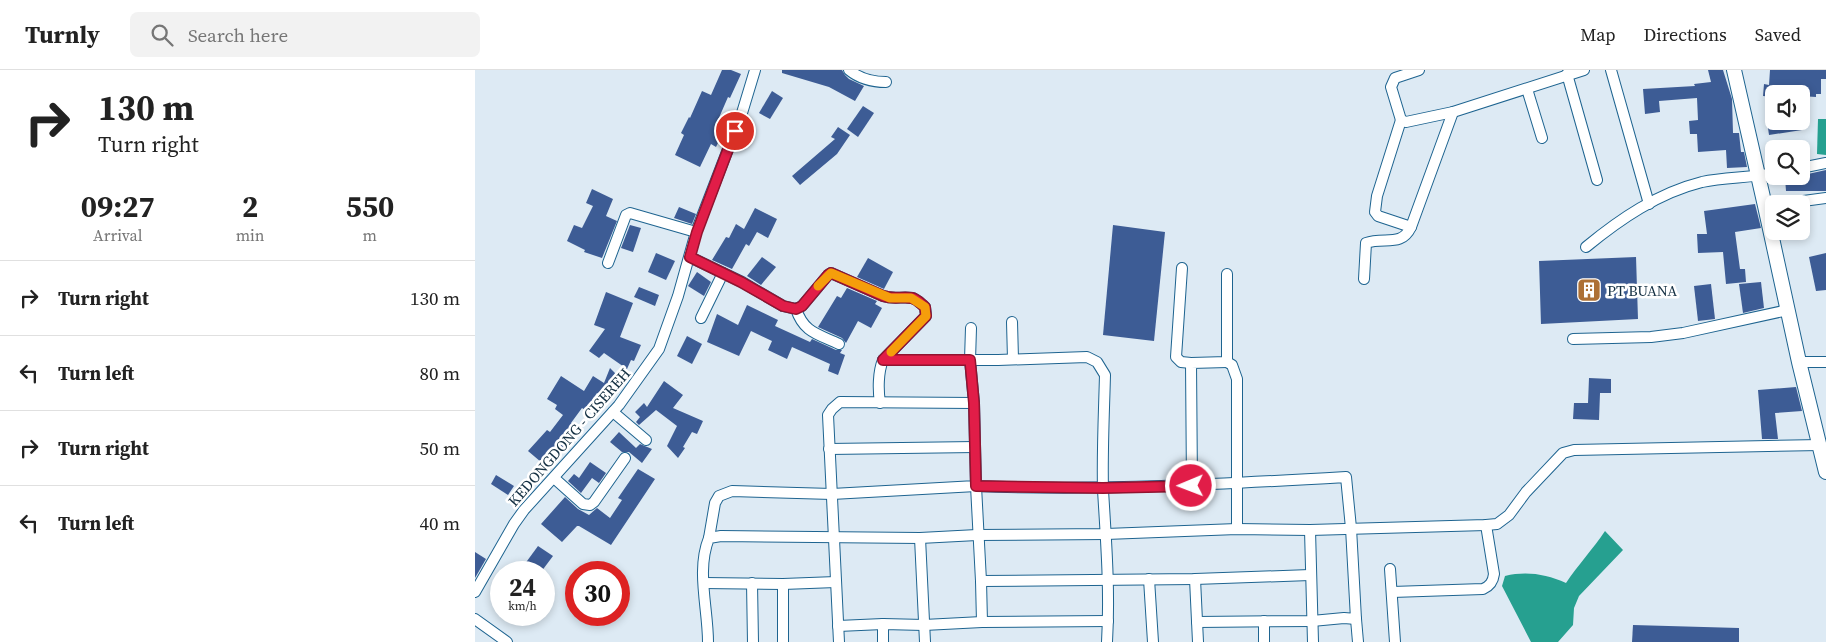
<!DOCTYPE html>
<style>
:root{--surface:#fff;--page:#f2f2f2;--text:#222;--muted:#767676;--line:#e0e0e0}
body{margin:0;font-family:"Source Serif 4",serif;background:var(--page);color:var(--text);height:100vh;display:flex;flex-direction:column;font-size:19px;white-space:nowrap}
*{box-sizing:border-box;margin:0}
p{font-size:16px;color:var(--muted)}
.icon{flex:none;width:28px;height:28px;fill:none;stroke:currentColor;stroke-width:2;stroke-linecap:round;stroke-linejoin:round}
.map{position:relative;flex:1;overflow:hidden}
.drawer{display:flex;flex-direction:column;background:var(--surface);width:475px}
.drawer>*{flex:none}
.banner{background:#fff;color:var(--text);overflow:hidden}
.buttons{position:absolute;left:1290px;top:15px;display:grid;gap:10px}
.buttons a{display:grid;place-items:center;width:45px;height:45px;border-radius:8px;background:var(--surface);box-shadow:0 2px 8px #0003;font-size:25px}
.speed{position:absolute;left:15px;top:491px;display:flex;gap:10px;font-size:25px;font-weight:700;text-align:center}
.speed>*{display:grid;place-content:center;width:65px;height:65px;border-radius:50%;background:var(--surface);box-shadow:0 2px 8px #0003;line-height:1}
.speed small{font-size:12px;font-weight:400}
.speed .limit{border:8px solid #d22;background:#fff;color:#111}
.pin{position:absolute;display:grid;place-items:center;width:42px;height:42px;color:#fff;margin:-21px;border:2px solid #fff;border-radius:50%;box-shadow:0 1px 5px #0007}
.me{position:absolute;width:55px;margin:-28px;rotate:269deg;stroke-linejoin:round;filter:drop-shadow(0 0 4px #0008)}
.turn{display:flex;align-items:center;gap:18px;height:105px;padding:0 15px;font-size:22px}
.turn .icon{width:65px;height:65px;stroke-width:2.5}
.turn b{display:block;font-size:35px;line-height:42px}
.eta{display:flex;justify-content:space-evenly;align-items:center;height:85px;text-align:center}
.eta b{font-size:30px;font-weight:700;line-height:35px}
ul{padding:0;list-style:none}
li{display:flex;align-items:center;gap:15px;height:75px;padding:0 15px;border-top:1px solid var(--line)}
li div{flex:1}
li b{display:block;font-size:19px}
li em{font-style:normal}
header{display:flex;align-items:center;gap:30px;box-sizing:border-box;height:70px;padding:0 25px;background:var(--surface);border-bottom:1px solid var(--line)}
header strong{font-size:24px}
nav{display:flex;gap:28px;margin-inline-start:auto;font-size:18px}
.search{width:350px;height:45px;background:var(--page);display:flex;align-items:center;gap:12px;box-sizing:border-box;padding:0 18px;border-radius:8px;color:var(--muted);font-size:19px}
main{display:flex;flex:1;min-height:0}
.map>svg:first-child{display:block}
.water{fill:#26a090}
.building{fill:#3d5c95}
.lines{fill:none;stroke-linecap:round;stroke-linejoin:round}
.street-casing{stroke:#1e6490;stroke-width:12}
.secondary-casing{stroke:#1e6490;stroke-width:16}
.street{stroke:#fff;stroke-width:10}
.secondary{stroke:#fff;stroke-width:14}
.route-casing{stroke:#92132f;stroke-width:12}
.route{stroke:#e11d48;stroke-width:9}
.slow{stroke:#f59e0b;stroke-width:9}
.labels{text-anchor:middle;dominant-baseline:central;stroke-width:5;stroke-linejoin:round;paint-order:stroke}
.poi-label{font-size:15px;fill:#132f42;stroke:#fff;text-anchor:start}
.street-label{font-size:15px;fill:#132f42;stroke:#fff}
</style>
<header>
<strong>Turnly</strong>
<div class="search"><svg class="icon" aria-label="search" viewBox="0 0 24 24"><circle cx="10" cy="10" r="6"/><path d="M15 15l6 6"/></svg>Search here</div>
<nav><a>Map</a><a>Directions</a><a>Saved</a></nav>
</header>
<main>
<section class="drawer">
<div class="banner">
<div class="turn"><svg class="icon" aria-label="right" viewBox="0 0 24 24"><path d="M7 20v-9h11M14 6l5 5-5 5"/></svg><div><b>130 m</b>Turn right</div></div>
</div>
<div class="eta">
<div><b>09:27</b><p>Arrival</p></div>
<div><b>2</b><p>min</p></div>
<div><b>550</b><p>m</p></div>
</div>
<ul>
<li><svg class="icon" aria-label="right" viewBox="0 0 24 24"><path d="M7 20v-9h11M14 6l5 5-5 5"/></svg><div><b>Turn right</b></div><em>130 m</em></li>
<li><svg class="icon" aria-label="left" viewBox="0 0 24 24"><path d="M17 20v-9H6M10 6l-5 5 5 5"/></svg><div><b>Turn left</b></div><em>80 m</em></li>
<li><svg class="icon" aria-label="right" viewBox="0 0 24 24"><path d="M7 20v-9h11M14 6l5 5-5 5"/></svg><div><b>Turn right</b></div><em>50 m</em></li>
<li><svg class="icon" aria-label="left" viewBox="0 0 24 24"><path d="M17 20v-9H6M10 6l-5 5 5 5"/></svg><div><b>Turn left</b></div><em>40 m</em></li>
</ul>
</section>
<div class="map">
<svg width="1351" height="572" viewBox="0 0 1351 572">
<rect width="100%" height="100%" fill="#ddeaf4"/>
<!-- water -->
<g class="water">
<path d="M1343,49H1351V85L1342,84Z"/>
<path d="M1130,461L1148,480L1104,526L1099,538L1098,555L1083,572H1056L1027,516L1030,506C1051,501 1071,504 1091,513C1103,495 1118,479 1130,461Z"/>
</g>
<!-- building -->
<g class="building">
<path d="M247,0H256L266,4L255,28L253,27L240,57L249,61L241,77L236,74L225,97L200,85L209,65L206,63L214,47L215,48L227,21L236,25Z"/>
<path d="M307,0H367L370,5L374,9L389,16L380,31L354,17L307,3Z"/>
<path d="M1233,0H1248L1257,29L1258,63H1264L1266,82H1269L1272,97L1252,98L1251,80L1223,82L1222,64H1215L1214,51L1223,50L1222,28L1184,31L1185,42L1170,44L1168,19L1220,16L1219,14L1236,12Z"/>
<path d="M1295,0H1351V9H1346V24H1341V27L1326,26V24H1299V27L1288,26L1289,14L1294,15Z"/>
<path d="M297,21L308,28L295,49L284,43Z"/>
<path d="M388,36L399,43L383,67L372,59Z"/>
<path d="M1292,51H1326L1327,60L1294,65Z"/>
<path d="M363,57L375,65L362,84L325,115L317,106L360,69L356,67Z"/>
<path d="M1351,100V121H1311L1310,108H1333V104Z"/>
<path d="M117,119L138,129L131,146L142,151L127,188L109,182L110,180L92,171L99,155L107,158L118,136L111,133Z"/>
<path d="M1280,134L1286,158L1260,162L1265,199H1270L1271,212L1251,214L1248,182L1223,183L1222,164H1232L1229,141Z"/>
<path d="M204,137L221,144L217,154L199,148Z"/>
<path d="M280,138L302,149L293,168L282,162L274,176L271,174L257,199L237,190L251,167L254,168L261,154L269,159Z"/>
<path d="M155,155L166,158L158,182L146,178Z"/>
<path d="M638,155L690,162L679,271L628,265Z"/>
<path d="M181,183L200,191L191,210L173,202Z"/>
<path d="M1351,183V220L1341,221L1334,187Z"/>
<path d="M287,187L301,197L286,215L272,206Z"/>
<path d="M1161,187L1163,249L1066,254L1064,191Z"/>
<path d="M393,188L418,202L409,219L382,207Z"/>
<path d="M222,202L236,212L229,226L213,216Z"/>
<path d="M1286,212L1289,238L1268,243L1264,214Z"/>
<path d="M1236,214L1240,249L1223,251L1219,216Z"/>
<path d="M164,217L184,225L180,236L159,227Z"/>
<path d="M372,218L402,231L400,234L407,238L396,258L383,251L371,273L367,268L343,257L362,226L366,228Z"/>
<path d="M131,222L158,233L145,267L166,275L159,291L156,290L152,299L129,283L124,288L114,281L130,259L119,255Z"/>
<path d="M272,235L303,250L300,256L335,272L337,269L361,280H367L365,283L370,285L363,305L353,301L355,294L317,277L312,289L293,280L297,271L276,261L264,286L232,272L242,244L263,255Z"/>
<path d="M212,266L227,274L217,294L202,286Z"/>
<path d="M135,298L147,310L134,331L122,323L110,340L107,338L96,353L103,358L81,388L74,382L66,392L53,381L72,360L75,362L88,345L80,339L82,335L72,329L86,306L109,321L118,306L129,313Z"/>
<path d="M1114,308L1136,309V323H1125L1124,350L1098,349L1099,333H1113Z"/>
<path d="M189,311L208,325L198,338L228,351L222,364L217,362L208,377L210,378L203,388L192,376L202,356L181,340L164,355L161,352L165,347L160,342L169,333L172,337Z"/>
<path d="M1321,317L1327,341L1300,343L1303,369H1287L1283,320Z"/>
<path d="M144,362L161,378L165,374L177,379L167,393L154,382H147L135,372Z"/>
<path d="M115,392L131,403L124,413L117,408L106,423L93,411L99,404L104,408Z"/>
<path d="M163,399L180,409L136,475L104,456H102L87,472L66,454L90,427L103,439L114,445L122,438L135,448L147,430L143,428Z"/>
<path d="M21,405L39,416L33,425L16,414Z"/>
<path d="M63,476L78,486L66,502H44Z"/>
<path d="M0,482L11,489L0,508Z"/>
<path d="M1158,555L1264,558V572H1157Z"/>
</g>
<g class="lines">
<!-- street casing -->
<g class="street-casing">
<g id="street">
<path d="M374,0C385,9 398,12 411,12"/>
<path d="M944,0L920,8L916,17L926,50L931,52L978,42L1109,0"/>
<path d="M1136,0L1174,134"/>
<path d="M1092,4L1122,110"/>
<path d="M1052,19L1067,68"/>
<path d="M926,50L902,126L900,142L903,146L936,157L978,42"/>
<path d="M1326,98L1351,93"/>
<path d="M1306,134L1351,128"/>
<path d="M1111,177C1145,149 1183,123 1227,112C1250,107 1275,108 1299,103"/>
<path d="M215,187L267,212L308,236L321,239L327,236L353,205L356,203L408,226C420,230 427,226 437,228C442,229 446,234 450,237L451,246L408,290C403,302 403,320 405,333"/>
<path d="M133,193L151,145L155,143L221,162"/>
<path d="M707,198L701,287L706,292L716,293"/>
<path d="M889,209L891,173C909,166 926,178 936,157"/>
<path d="M321,239C329,263 343,264 364,274"/>
<path d="M226,248L248,203"/>
<path d="M537,252L538,289"/>
<path d="M1098,269L1176,267L1208,263L1313,240"/>
<path d="M408,290H523L612,287L622,292L630,305C629,343 627,382 628,420C631,470 635,521 632,572"/>
<path d="M752,292L757,295L762,309V459"/>
<path d="M1324,292H1351"/>
<path d="M138,342L171,370"/>
<path d="M354,379L500,377"/>
<path d="M79,408L108,434L115,435L119,432L150,388"/>
<path d="M717,416L716,293L752,292V204"/>
<path d="M835,460L838,572"/>
<path d="M234,468L240,433L244,426L257,421L357,424L501,416L499,333L495,290L496,258"/>
<path d="M445,468L450,572"/>
<path d="M915,499L920,572"/>
<path d="M674,509L678,572"/>
<path d="M720,509L723,572"/>
<path d="M506,511L507,552"/>
<path d="M229,513L308,514L361,512"/>
<path d="M277,513L278,572"/>
<path d="M308,514V572"/>
<path d="M0,522L39,454L49,440L144,335L184,279L203,226L221,162L267,43L280,0"/>
<path d="M917,522L1008,519C1015,516 1018,512 1019,504L1011,455"/>
<path d="M0,549L32,572"/>
<path d="M881,549L883,572"/>
<path d="M789,551V572"/>
<path d="M722,552L837,551L869,548L881,549L876,458L871,407C748,414 625,421 501,416L506,511L720,509L835,505"/>
<path d="M363,556L408,554L449,555L507,552L633,551"/>
<path d="M233,572C233,538 221,500 234,468L246,466L445,468L502,465L631,464L762,459L835,460L1011,455L1022,454L1034,445L1051,422L1088,383L1099,380L1345,375"/>
<path d="M364,572L353,345L357,339L365,332L499,333"/>
<path d="M408,572V554"/>
</g>
</g>
<!-- secondary casing -->
<g class="secondary-casing">
<path id="secondary" d="M1259,0L1290,136L1324,292L1351,402"/>
</g>
<!-- street -->
<use href="#street" class="street"/>
<!-- secondary -->
<use href="#secondary" class="secondary"/>
</g>
<g class="lines">
<!-- route casing -->
<g class="route-casing">
<path id="route" d="M260,61L222,162L215,187L266,212L308,236L321,239L327,236L353,205L356,203L408,226C420,230 427,226 437,228C442,229 446,234 450,237L451,246L408,290H495L499,333L501,416L628,418L716,416"/>
</g>
<!-- route -->
<use href="#route" class="route"/>
<!-- slow -->
<path class="slow" d="M343,216L356,203L415,228H436L450,237L451,246L416,282"/>
</g>
<!-- icons -->
<defs>
<g id="building-square" transform="scale(1.25)"><rect x="-9" y="-9" width="18" height="18" rx="4" fill="#ad7035" stroke="#fff"/><path d="M-4-6H4V6H1V3H-1V6H-4ZM-2.5-4.3h1.7v1.8h-1.7ZM.8-4.3h1.7v1.8H.8ZM-2.5-1h1.7V.8h-1.7ZM.8-1h1.7V.8H.8Z" fill="#fff"/></g>
</defs>
<g fill-rule="evenodd">
<use href="#building-square" x="1114" y="220"/>
</g>
<g class="labels">
<!-- poi labels -->
<g class="poi-label">
<text x="1132" y="220">PT BUANA</text>
</g>
<!-- street labels -->
<g class="street-label">
<text transform="translate(94 367) rotate(-49)">KEDONGDONG - CISEREH</text>
</g>
</g>
</svg>
<div class="buttons">
<a><svg class="icon" aria-label="sound" viewBox="0 0 24 24"><path d="M4 9h4l5-4v14l-5-4H4zM17 9q2 3 0 6"/></svg></a>
<a><svg class="icon" aria-label="search" viewBox="0 0 24 24"><circle cx="10" cy="10" r="6"/><path d="M15 15l6 6"/></svg></a>
<a><svg class="icon" aria-label="layers" viewBox="0 0 24 24"><path d="M12 4l9 5-9 5-9-5zM3 14l9 5 9-5"/></svg></a>
</div>
<div class="speed"><div>24<small>km/h</small></div><div class="limit">30</div></div>
<div class="pin" style="left:260px;top:61px;background:#d93025"><svg class="icon" aria-label="arrive" viewBox="0 0 24 24"><path d="M6 21V4h12l-3 4 3 4H6"/></svg></div>
<svg class="me" style="left:716px;top:416px" viewBox="-20 -20 40 40"><circle r="17" fill="#e11d48" stroke="#fff" stroke-width="3"/><path d="M0-11L8 9 0 5-8 9z" fill="#fff"/></svg>
</div>
</main>
